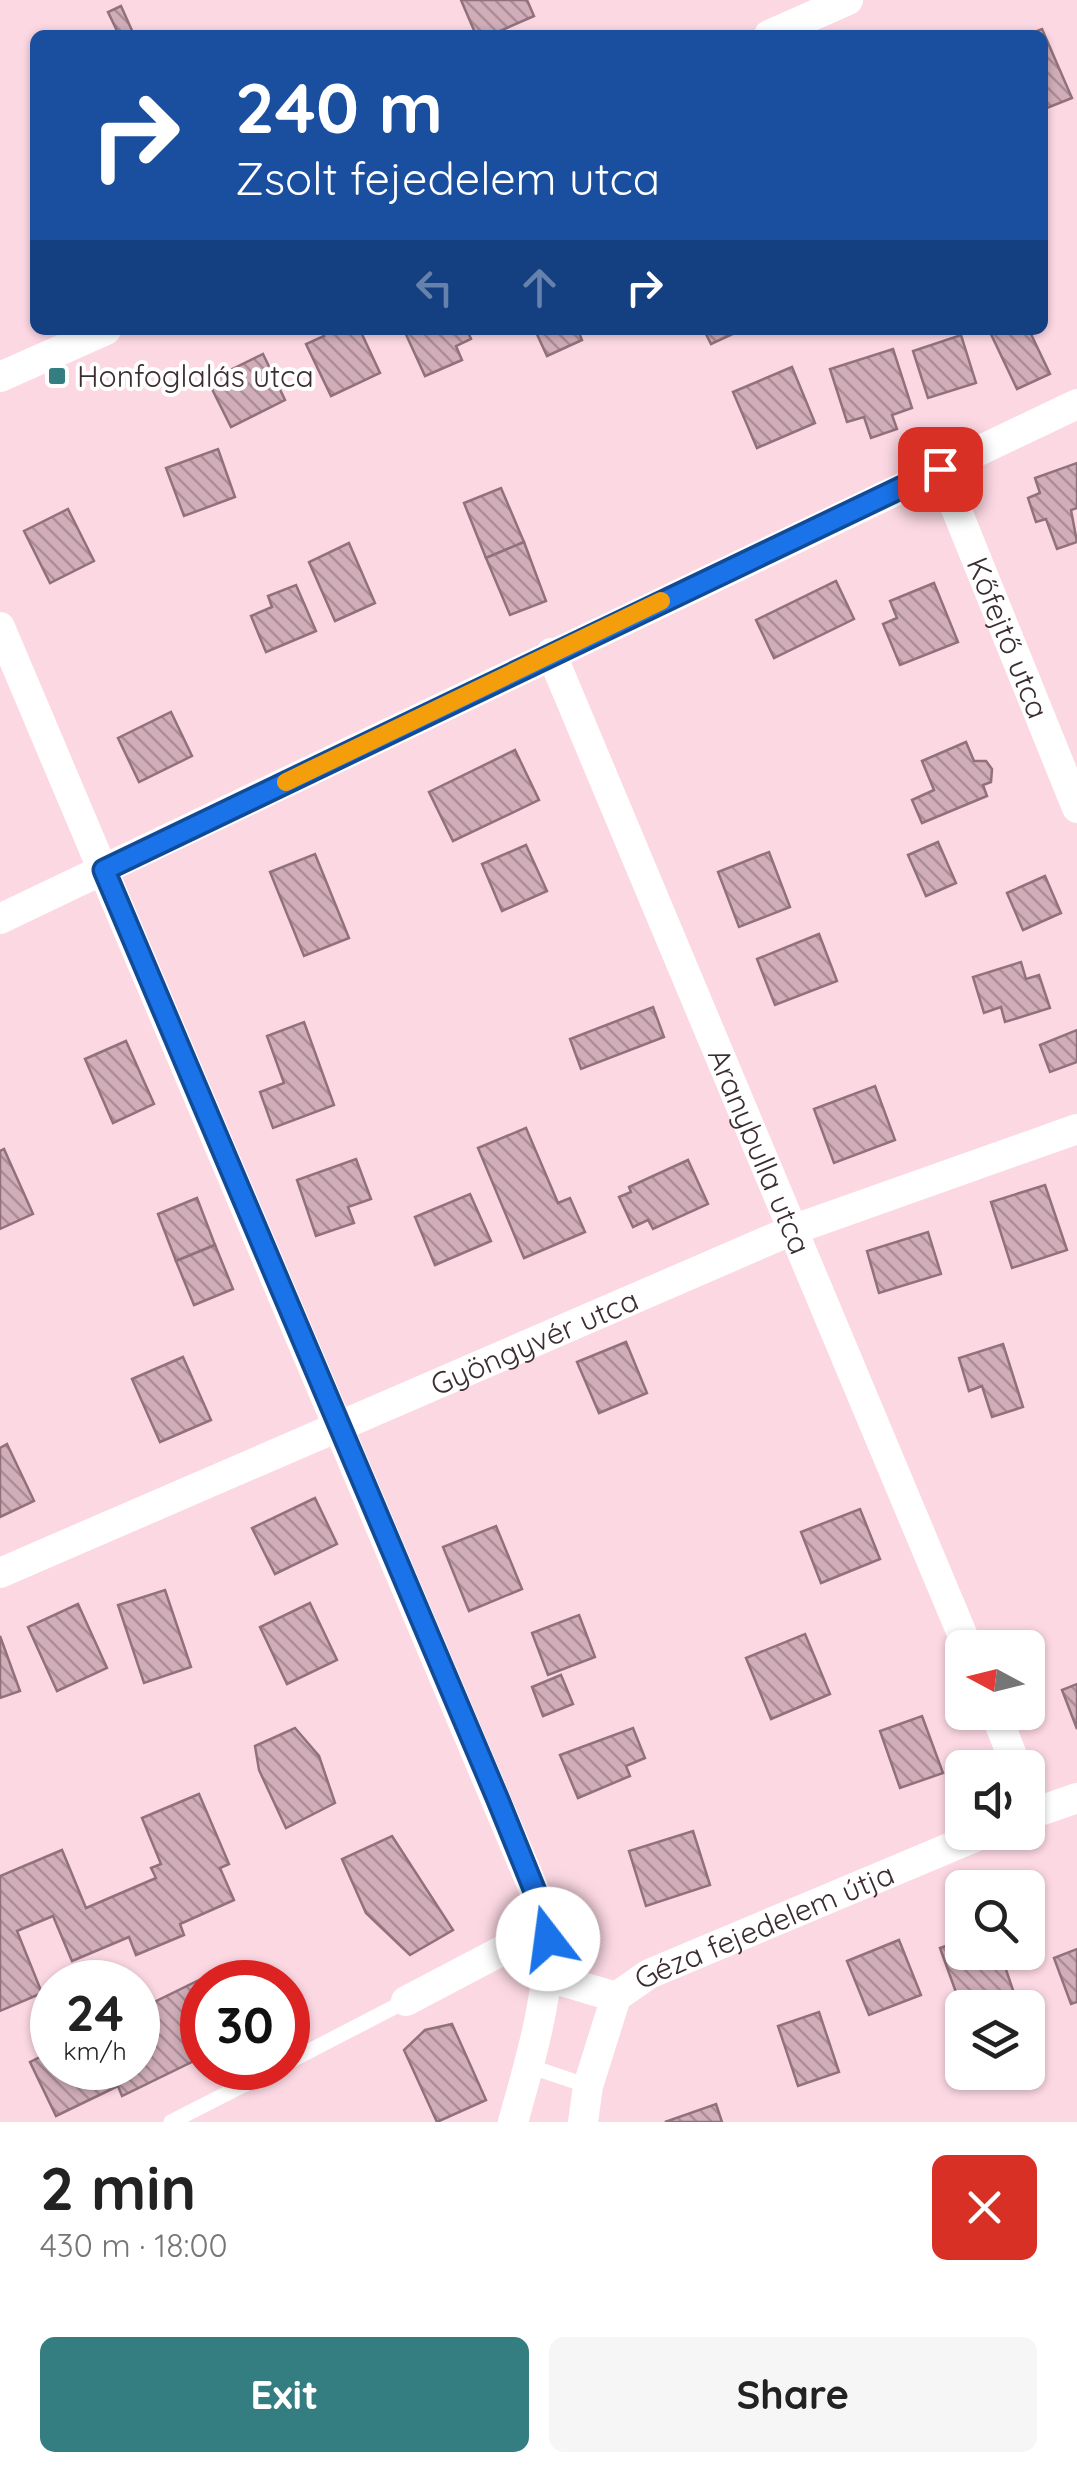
<!DOCTYPE html>
<meta charset="utf-8">
<style>
:root{--surface:#fff;--page:#f6f6f6;--text:#222;--muted:#767676;--accent:#347d80}
body{margin:0;font-family:Quicksand,sans-serif;background:var(--page);color:var(--text);height:100vh;display:flex;flex-direction:column;font-size:38px;white-space:nowrap}
*{box-sizing:border-box;margin:0}
p{font-size:32px;color:var(--muted)}
.icon{flex:none;width:55px;height:55px;fill:none;stroke:currentColor;stroke-width:2;stroke-linecap:round;stroke-linejoin:round}
.map{position:relative;height:2122px;overflow:hidden}
.drawer{display:flex;flex-direction:column;background:var(--surface);flex:1}
.drawer>*{flex:none}
.top-card{position:absolute;left:30px;top:30px;width:1018px;height:305px;border-radius:15px;box-shadow:0 2px 8px #0004;background:#1a4fa0;color:#fff;overflow:hidden}
.needle{width:65px;rotate:277deg}
.fabs{position:absolute;left:945px;top:1630px;display:grid;gap:20px}
.fabs a{display:grid;place-items:center;width:100px;height:100px;border-radius:15px;background:var(--surface);box-shadow:0 2px 8px #0004;font-size:50px}
.speed{position:absolute;left:30px;top:1960px;display:flex;gap:20px;font-size:50px;font-weight:700;text-align:center}
.speed>*{display:grid;place-content:center;width:130px;height:130px;border-radius:50%;background:var(--surface);box-shadow:0 2px 8px #0004;line-height:1}
.speed small{font-size:25px;font-weight:400}
.speed .limit{border:15px solid #d22;background:#fff;color:#111}
.pin{position:absolute;display:grid;place-items:center;width:85px;height:85px;color:#fff;margin:-42px;border-radius:20px;box-shadow:0 5px 15px #0006}
.me{position:absolute;width:110px;margin:-55px;rotate:345deg;stroke-linejoin:round;filter:drop-shadow(0 0 8px #0008)}
.turn{display:flex;align-items:center;gap:35px;height:210px;padding:0 40px;font-size:45px}
.turn .icon{width:130px;height:130px;stroke-width:2.5}
.turn b{display:block;font-size:70px;line-height:85px}
.lanes{display:flex;align-items:center;height:95px;padding:0 40px;background:#0003;justify-content:center;gap:50px;direction:ltr}
.lanes .off{opacity:.35}
.round{display:grid;place-items:center;flex:none;width:105px;height:105px;border-radius:15px;background:var(--page)}
.summary{display:flex;align-items:center;justify-content:space-between;height:170px;padding:0 40px}
h1{font-size:60px;font-weight:700;line-height:75px}
.button{display:flex;gap:20px;margin-top:auto;padding:20px 40px}
.button a{flex:1;height:115px;border-radius:15px;background:var(--accent);color:#fff;font-size:40px;font-weight:700;line-height:115px;text-align:center}
.button a+a{background:var(--page);color:var(--text)}
.map>svg:first-child{display:block}
.building{fill:url(#building-back-hatch);stroke:#91717b;stroke-width:2.5}
.lines{fill:none;stroke-linecap:round;stroke-linejoin:round}
.service{stroke:#fff;stroke-width:15}
.minor{stroke:#fff;stroke-width:30}
.route-casing{stroke:#114b97;stroke-width:25}
.route{stroke:#1a73e8;stroke-width:18}
.slow{stroke:#f59e0b;stroke-width:18}
.poi-dot{fill:#347d80;stroke:#fff;stroke-width:4}
.labels{text-anchor:middle;dominant-baseline:central;stroke-width:8;stroke-linejoin:round;paint-order:stroke}
.poi-label{font-size:30px;fill:#3b2d31;stroke:#fff;text-anchor:start}
.street-label{font-size:30px;fill:#3b2d31;stroke:#fff}
</style>
<div class="map">
<svg width="1077" height="2122" viewBox="0 0 1077 2122">
<defs>
<pattern id="building-back-hatch" width="6" height="6" patternUnits="userSpaceOnUse" patternTransform="scale(2.5)"><rect width="6" height="6" fill="#d0adb8"/><path d="M-1 5l2 2M0 0l6 6M5-1l2 2" fill="none" stroke="#aa8d96"/></pattern>
</defs>
<rect width="100%" height="100%" fill="#fcd8e3"/>
<!-- building -->
<g class="building">
<path d="M461,0H527L534,16L491,35H476Z"/>
<path d="M121,6L134,35H119L108,12Z"/>
<path d="M1042,29L1072,98L1042,110V35H1027Z"/>
<path d="M322,330H360L380,373L331,396L306,344L324,336Z"/>
<path d="M404,330H467L471,339L456,346L462,360L425,376Z"/>
<path d="M535,330H578L582,340L547,356Z"/>
<path d="M704,330H741L711,344Z"/>
<path d="M989,330H1029L1050,374L1017,389Z"/>
<path d="M961,335L976,383L928,398L913,351Z"/>
<path d="M893,349L912,408L892,415L897,429L871,438L864,417L847,422L830,369Z"/>
<path d="M263,354L285,400L231,427L208,381Z"/>
<path d="M792,367L815,423L757,448L733,392Z"/>
<path d="M218,449L235,497L184,516L166,468Z"/>
<path d="M1077,463V508L1071,510L1077,542L1057,549L1046,519L1036,522L1028,498L1040,493L1035,478Z"/>
<path d="M501,488L524,542L486,558L464,503Z"/>
<path d="M68,509L94,561L50,583L24,531Z"/>
<path d="M524,542L546,601L510,615L486,558Z"/>
<path d="M349,543L375,603L335,621L309,562Z"/>
<path d="M836,581L854,619L774,658L756,620Z"/>
<path d="M934,583L958,642L900,665L883,624L897,618L890,601Z"/>
<path d="M296,585L316,631L266,652L251,616L272,607L268,596Z"/>
<path d="M171,712L192,756L139,782L118,738Z"/>
<path d="M966,742L974,761H986L992,769L991,782L983,785L987,796L922,823L912,800L934,790L922,761Z"/>
<path d="M515,750L539,800L453,841L429,792Z"/>
<path d="M938,842L956,883L926,896L908,855Z"/>
<path d="M526,845L547,891L502,911L482,864Z"/>
<path d="M769,852L790,907L739,927L718,872Z"/>
<path d="M315,854L349,938L304,956L270,872Z"/>
<path d="M1045,876L1061,913L1023,930L1007,893Z"/>
<path d="M819,934L837,981L775,1005L757,959Z"/>
<path d="M1021,962L1026,979L1039,975L1050,1008L1005,1022L1001,1007L984,1013L973,977Z"/>
<path d="M653,1007L664,1037L581,1069L570,1039Z"/>
<path d="M304,1022L334,1105L273,1128L260,1092L284,1083L267,1036Z"/>
<path d="M1077,1030V1062L1050,1072L1040,1045Z"/>
<path d="M126,1041L154,1104L113,1123L85,1059Z"/>
<path d="M875,1086L895,1140L834,1163L814,1109Z"/>
<path d="M526,1128L558,1203L570,1198L585,1232L524,1258L478,1148Z"/>
<path d="M4,1149L33,1214L0,1229V1151Z"/>
<path d="M356,1159L371,1199L348,1207L354,1223L316,1236L297,1180Z"/>
<path d="M688,1160L708,1204L653,1229L648,1220L633,1227L619,1197L631,1192L629,1187Z"/>
<path d="M1045,1185L1067,1250L1012,1268L991,1202Z"/>
<path d="M470,1194L491,1241L435,1265L415,1217Z"/>
<path d="M197,1198L215,1245L176,1261L158,1214Z"/>
<path d="M928,1232L941,1274L879,1293L867,1251Z"/>
<path d="M215,1245L233,1289L194,1305L176,1261Z"/>
<path d="M626,1342L647,1393L599,1413L577,1362Z"/>
<path d="M1003,1344L1023,1407L992,1417L982,1386L969,1391L959,1358Z"/>
<path d="M183,1357L211,1420L160,1442L132,1379Z"/>
<path d="M7,1444L34,1501L0,1517V1448Z"/>
<path d="M315,1498L337,1544L275,1574L252,1528Z"/>
<path d="M860,1509L880,1559L821,1583L801,1532Z"/>
<path d="M496,1526L522,1589L469,1611L443,1547Z"/>
<path d="M165,1590L191,1667L144,1683L118,1605Z"/>
<path d="M310,1603L337,1660L287,1684L260,1627Z"/>
<path d="M78,1604L107,1668L57,1691L28,1627Z"/>
<path d="M579,1615L595,1657L548,1675L532,1633Z"/>
<path d="M805,1634L830,1694L771,1719L746,1658Z"/>
<path d="M0,1636L20,1691L0,1698Z"/>
<path d="M561,1675L573,1704L543,1716L532,1687Z"/>
<path d="M1077,1684V1729L1062,1690Z"/>
<path d="M922,1716L943,1773L900,1788L880,1731Z"/>
<path d="M295,1728L319,1756L335,1803L286,1828L259,1770L255,1746Z"/>
<path d="M633,1728L645,1758L626,1766L630,1776L578,1798L560,1755Z"/>
<path d="M199,1794L229,1864L220,1868L234,1900L180,1924L184,1935L136,1955L129,1937L72,1961L53,1916L17,1931L42,1993L0,2011V1876L62,1850L86,1908L156,1878L151,1868L161,1864L142,1818Z"/>
<path d="M693,1831L710,1885L646,1906L629,1851Z"/>
<path d="M392,1836L453,1930L410,1955L366,1913L342,1859Z"/>
<path d="M899,1940L921,1995L869,2015L847,1961Z"/>
<path d="M962,1940V1952H1000L1015,1996L983,2008L962,2009L940,1948Z"/>
<path d="M1077,1949V2002L1071,2004L1054,1958Z"/>
<path d="M236,1962L246,1982H202V2057L122,2096L118,2086L56,2116L30,2062L52,2051V2068H138V2010Z"/>
<path d="M819,2012L839,2072L798,2086L778,2026Z"/>
<path d="M452,2024L486,2100L437,2122L404,2050L425,2030Z"/>
<path d="M716,2104L722,2122H665Z"/>
</g>
<g class="lines">
<!-- service -->
<g class="service">
<path d="M288,2062L406,2001"/>
<path d="M529,2066L588,2086"/>
<path d="M171,2122L277,2068"/>
</g>
<!-- minor -->
<g class="minor">
<path d="M769,35L848,0"/>
<path d="M0,377L106,330"/>
<path id="s1" d="M940,469L1077,808"/>
<path d="M0,627L545,1916C557,1975 529,2065 513,2122"/>
<path id="s2" d="M551,653L968,1648"/>
<path d="M0,919L1077,404"/>
<path id="s3" d="M0,1573L795,1229L1077,1129"/>
<path d="M995,1712L1017,1768"/>
<path d="M1028,1815L1077,1798"/>
<path d="M545,1976L616,1997"/>
<path id="s4" d="M616,1997L649,1974L987,1832"/>
<path d="M406,2001L547,1927"/>
<path d="M583,2122L588,2086L616,1997"/>
</g>
</g>
<g class="lines">
<!-- route casing -->
<g class="route-casing">
<path id="route" d="M548,1939L545,1916L498,1800L104,870L940,469"/>
</g>
<!-- route -->
<use href="#route" class="route"/>
<!-- slow -->
<path class="slow" d="M286,782L661,601"/>
</g>
<!-- markers -->
<rect class="poi-dot" x="47" y="366" width="20" height="20" rx="5"/>
<g class="labels">
<!-- poi labels -->
<g class="poi-label">
<text x="77" y="376">Honfoglalás utca</text>
</g>
<!-- street labels -->
<g class="street-label">
<text stroke="none"><textPath href="#s1" startOffset="182">Kőfejtő utca</textPath></text>
<text stroke="none"><textPath href="#s2" startOffset="540">Aranybulla utca</textPath></text>
<text stroke="none"><textPath href="#s3" startOffset="582">Gyöngyvér utca</textPath></text>
<text stroke="none"><textPath href="#s4" startOffset="165">Géza fejedelem útja</textPath></text>
</g>
</g>
</svg>
<div class="fabs">
<a><svg class="needle" viewBox="-14 -14 28 28"><path d="M0-13l5 13h-10z" fill="#e53935"/><path d="M0 13l5-13h-10z" fill="#767676"/></svg></a>
<a><svg class="icon" aria-label="sound" viewBox="0 0 24 24"><path d="M4 9h4l5-4v14l-5-4H4zM17 9q2 3 0 6"/></svg></a>
<a><svg class="icon" aria-label="search" viewBox="0 0 24 24"><circle cx="10" cy="10" r="6"/><path d="M15 15l6 6"/></svg></a>
<a><svg class="icon" aria-label="layers" viewBox="0 0 24 24"><path d="M12 4l9 5-9 5-9-5zM3 14l9 5 9-5"/></svg></a>
</div>
<div class="speed"><div>24<small>km/h</small></div><div class="limit">30</div></div>
<div class="pin" style="left:940px;top:469px;background:#d93025"><svg class="icon" aria-label="arrive" viewBox="0 0 24 24"><path d="M6 21V4h12l-3 4 3 4H6"/></svg></div>
<svg class="me" style="left:548px;top:1939px" viewBox="-20 -20 40 40"><circle r="19" fill="#fff"/><path d="M0-13L10 11 0 6-10 11z" fill="#1a73e8"/></svg>
<div class="top-card">
<div class="turn"><svg class="icon" aria-label="right" viewBox="0 0 24 24"><path d="M7 20v-9h11M14 6l5 5-5 5"/></svg><div><b>240 m</b>Zsolt fejedelem utca</div></div>
<div class="lanes"><svg class="icon off" aria-label="left" viewBox="0 0 24 24"><path d="M17 20v-9H6M10 6l-5 5 5 5"/></svg><svg class="icon off" aria-label="ahead" viewBox="0 0 24 24"><path d="M12 20V5M6 11l6-6 6 6"/></svg><svg class="icon" aria-label="right" viewBox="0 0 24 24"><path d="M7 20v-9h11M14 6l5 5-5 5"/></svg></div>
</div>
</div>
<section class="drawer">
<div class="summary"><div><h1>2 min</h1><p>430 m · 18:00</p></div><a class="round" style="background:#d93025;color:#fff"><svg class="icon" aria-label="close" viewBox="0 0 24 24"><path d="M6 6l12 12M18 6L6 18"/></svg></a></div>
<div class="button"><a>Exit</a><a>Share</a></div>
</section>
